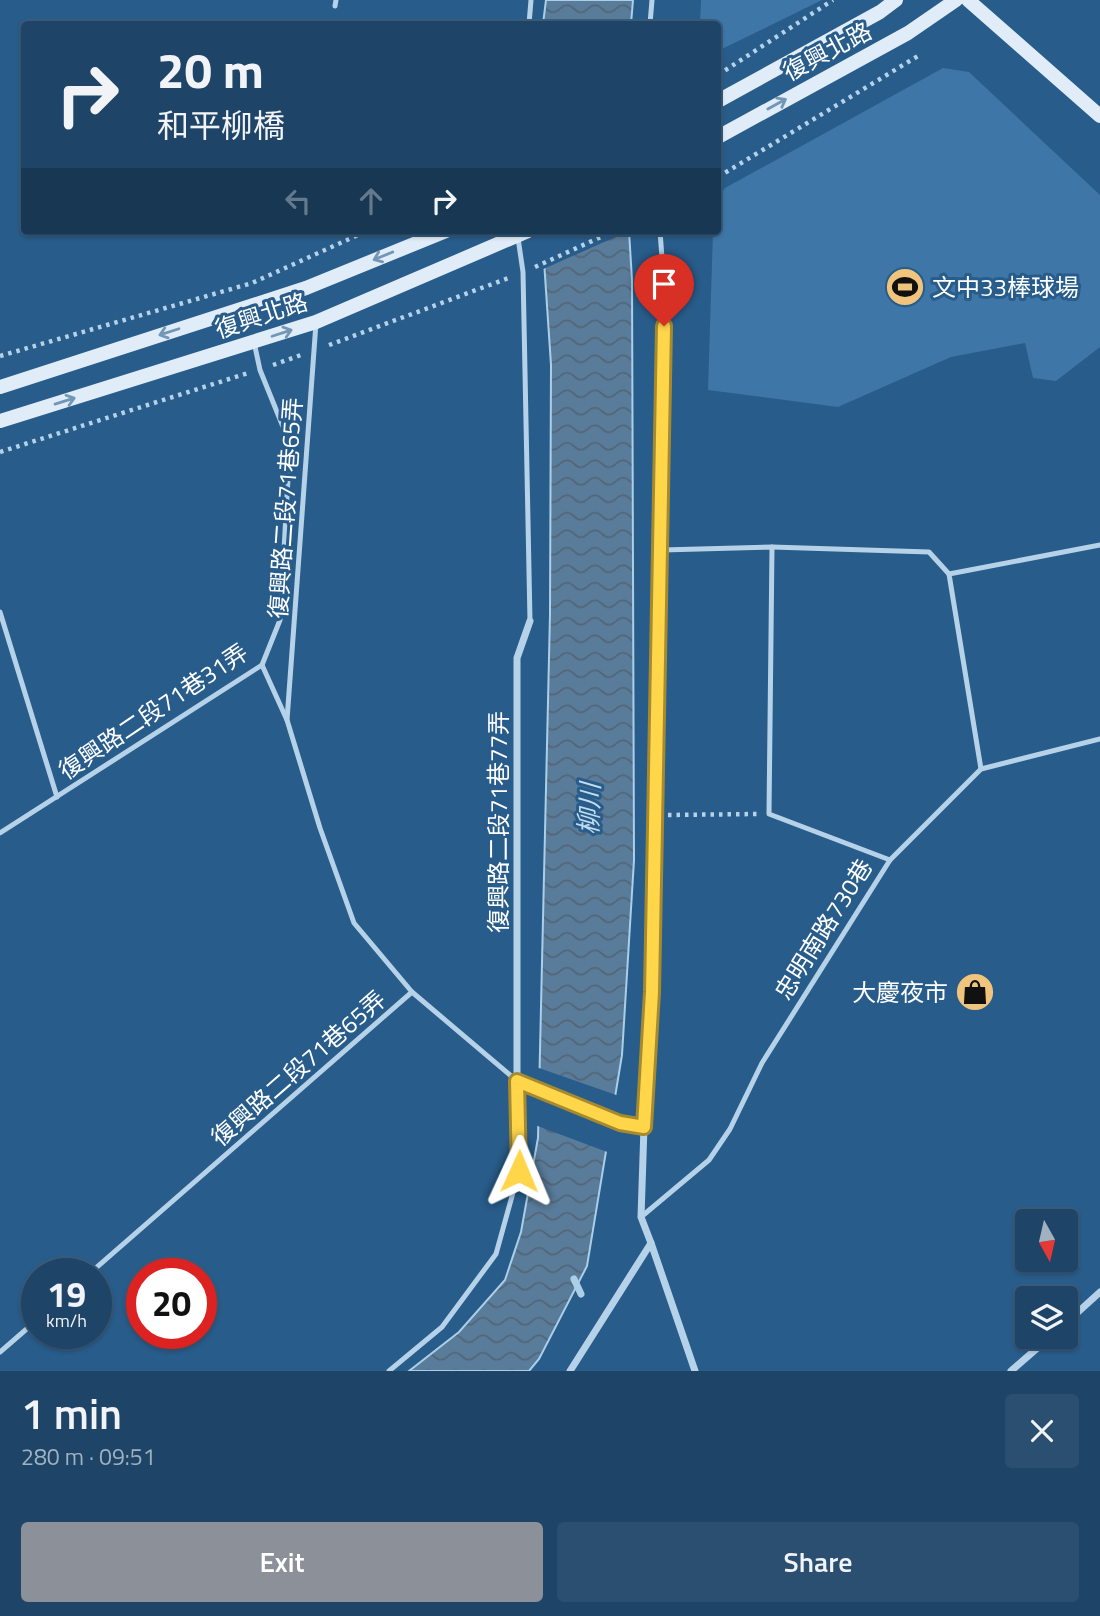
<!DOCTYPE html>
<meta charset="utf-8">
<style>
:root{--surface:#1e4568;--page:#2b4f71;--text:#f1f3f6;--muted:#a1b1c0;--line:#3c5d7c;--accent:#8c9099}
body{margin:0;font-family:"Titillium Web","Noto Sans TC",sans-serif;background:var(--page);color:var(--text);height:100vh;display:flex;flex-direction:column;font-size:26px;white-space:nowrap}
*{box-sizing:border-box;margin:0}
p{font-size:23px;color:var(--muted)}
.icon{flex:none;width:38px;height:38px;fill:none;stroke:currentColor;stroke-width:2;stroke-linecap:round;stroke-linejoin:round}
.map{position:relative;height:1371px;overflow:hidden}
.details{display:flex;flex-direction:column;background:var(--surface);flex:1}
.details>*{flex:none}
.hud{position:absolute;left:21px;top:21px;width:700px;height:214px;border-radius:7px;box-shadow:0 2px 5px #0004,0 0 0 2px var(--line);background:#1e4568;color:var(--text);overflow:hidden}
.needle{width:46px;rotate:172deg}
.fabs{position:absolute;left:1015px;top:1209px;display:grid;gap:14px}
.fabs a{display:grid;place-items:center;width:63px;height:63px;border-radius:7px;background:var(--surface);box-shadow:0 2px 5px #0004,0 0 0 2px var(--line);font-size:35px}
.speed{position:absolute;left:21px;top:1258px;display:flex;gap:14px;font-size:35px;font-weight:700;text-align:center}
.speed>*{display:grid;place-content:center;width:91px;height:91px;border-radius:50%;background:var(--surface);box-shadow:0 2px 5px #0004,0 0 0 2px var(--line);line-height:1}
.speed small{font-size:18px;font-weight:400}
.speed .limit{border:10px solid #d22;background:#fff;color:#111}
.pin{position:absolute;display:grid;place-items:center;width:60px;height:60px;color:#fff;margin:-72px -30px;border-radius:50% 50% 50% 0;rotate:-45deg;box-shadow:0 0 7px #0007}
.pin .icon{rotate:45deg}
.me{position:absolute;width:77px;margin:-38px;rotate:1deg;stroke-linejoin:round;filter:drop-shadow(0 0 5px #0008)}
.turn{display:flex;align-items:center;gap:24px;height:147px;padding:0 21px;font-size:32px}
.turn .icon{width:91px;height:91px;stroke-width:2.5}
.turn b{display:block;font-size:49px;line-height:60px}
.lanes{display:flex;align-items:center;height:66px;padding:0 21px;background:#0003;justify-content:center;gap:35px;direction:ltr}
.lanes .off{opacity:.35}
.round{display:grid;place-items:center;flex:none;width:74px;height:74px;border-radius:7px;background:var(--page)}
.headline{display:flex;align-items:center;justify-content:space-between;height:119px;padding:0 21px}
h1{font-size:42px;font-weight:600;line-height:52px}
.cta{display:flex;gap:14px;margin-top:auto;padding:14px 21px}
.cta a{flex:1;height:80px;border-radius:7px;background:var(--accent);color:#fff;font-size:28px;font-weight:600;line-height:80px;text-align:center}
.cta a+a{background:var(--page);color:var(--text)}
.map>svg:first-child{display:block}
.park{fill:#3d76a7}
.water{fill:url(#water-waves);stroke:#abcee9;stroke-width:2}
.pier{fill:#285c8a}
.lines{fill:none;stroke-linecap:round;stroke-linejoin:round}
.stream{stroke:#abcee9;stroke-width:7}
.path{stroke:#b6d2e9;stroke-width:4.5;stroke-dasharray:3.5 5;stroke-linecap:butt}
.lane{stroke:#b6d2e9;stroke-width:5}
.street{stroke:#b6d2e9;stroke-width:7}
.secondary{stroke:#e0edf8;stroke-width:14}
.oneway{stroke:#7296b6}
.route-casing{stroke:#a68a30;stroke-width:18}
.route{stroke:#ffd54a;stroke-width:12}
.labels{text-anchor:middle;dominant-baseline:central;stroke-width:6;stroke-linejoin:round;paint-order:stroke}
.street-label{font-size:24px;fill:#fff;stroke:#285c8a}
.poi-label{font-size:24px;fill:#fff;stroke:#285c8a;text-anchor:start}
.water-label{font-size:26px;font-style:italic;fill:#c2dcf0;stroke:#285c8a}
</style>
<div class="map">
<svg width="1100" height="1371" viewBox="0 0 1100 1371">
<defs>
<pattern id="water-waves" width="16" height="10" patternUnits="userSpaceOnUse" patternTransform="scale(1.75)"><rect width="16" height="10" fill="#597c9b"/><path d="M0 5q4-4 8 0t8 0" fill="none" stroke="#536677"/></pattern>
</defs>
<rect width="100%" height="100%" fill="#285c8a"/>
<!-- park -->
<g class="park">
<path d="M701,0H822L718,51V24H700Z"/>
<path d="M943,68L969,72L1100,195V347L1056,381L1033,378L1025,343L951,357L838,407L708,390L713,231H718V197L725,188Z"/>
</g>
<!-- water -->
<g class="water">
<path d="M546,0H633L631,24H543Z"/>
<path d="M542,231H629L632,280L634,860L622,1055L587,1266L539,1359L529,1371H409L459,1332L505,1280L521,1232L538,1138L550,614L551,365Z"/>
</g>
<!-- pier -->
<g class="pier">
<path d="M539,231H629L541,270Z"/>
<path d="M536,1067L619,1096L610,1153L535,1125Z"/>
</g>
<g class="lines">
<!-- stream -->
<path class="stream" d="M574,1279L581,1294"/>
<!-- path -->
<g class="path">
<path d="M718,75L833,0"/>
<path d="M718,177L918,56"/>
<path d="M535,267L614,231"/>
<path d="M329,345L511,277"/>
<path d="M0,356L252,283L367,231"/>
<path d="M273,365L301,355"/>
<path d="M0,452L248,373"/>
<path d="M668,815L757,814"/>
</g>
<!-- lane -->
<g class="lane">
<path d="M335,6L336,0"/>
<path d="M529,24L531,0"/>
<path d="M650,24L652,0"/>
<path d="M518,238L523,272L530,621"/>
<path d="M772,547L929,552L949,574"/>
<path d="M662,550L772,547L769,814L890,860"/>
<path d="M0,612L57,797"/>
<path d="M262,665L287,720"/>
<path d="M981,769L949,574L1100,545"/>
<path d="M0,833L262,665L280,620L290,444L260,370L254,342"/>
<path d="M644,1127L652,992L662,550L665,298L660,231"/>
<path d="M641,1217L709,1160L730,1129L762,1063L890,860L981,769L1100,739"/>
<path d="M89,1274L412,992L354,923L320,828L287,720L316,323"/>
<path d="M0,1352L37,1320"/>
<path d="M389,1371L442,1327L496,1254L519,1171L517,1081L412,992"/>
</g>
<!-- street -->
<g class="street">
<path d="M530,621L517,658V1081L620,1123L644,1127L641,1217L651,1243L570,1371"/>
<path d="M651,1243L695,1371"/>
<path d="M1066,1323L1100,1292"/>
<path d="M1011,1371L1050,1337"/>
</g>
<!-- secondary -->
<g class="secondary">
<path d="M968,0L1100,116"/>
<path d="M718,101L880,12L896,0"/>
<path d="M718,137L908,33L956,0"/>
<path d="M0,387L306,288L446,231"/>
<path d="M0,421L316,322L528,231"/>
</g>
</g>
<!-- one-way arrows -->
<defs><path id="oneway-shaft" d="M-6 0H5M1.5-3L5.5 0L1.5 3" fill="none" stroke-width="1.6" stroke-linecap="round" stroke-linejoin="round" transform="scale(1.75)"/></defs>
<g class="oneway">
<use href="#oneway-shaft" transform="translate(777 104) rotate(-29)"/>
<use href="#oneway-shaft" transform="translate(383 256) rotate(158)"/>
<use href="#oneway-shaft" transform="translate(169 332) rotate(162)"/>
<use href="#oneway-shaft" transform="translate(282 333) rotate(-18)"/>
<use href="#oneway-shaft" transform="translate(65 401) rotate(-17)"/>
</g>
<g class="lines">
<!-- route casing -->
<g class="route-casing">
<path id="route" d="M519,1171L517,1081L620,1123L644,1127L652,992L664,326"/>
</g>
<!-- route -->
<use href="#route" class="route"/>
</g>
<!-- icons -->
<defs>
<g id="stadium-disc" transform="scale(2.0125)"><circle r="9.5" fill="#f1c47d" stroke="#285c8a"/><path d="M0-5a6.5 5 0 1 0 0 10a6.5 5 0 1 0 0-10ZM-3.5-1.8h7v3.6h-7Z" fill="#111"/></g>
<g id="shop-disc" transform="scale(2.0125)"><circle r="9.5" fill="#f1c47d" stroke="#285c8a"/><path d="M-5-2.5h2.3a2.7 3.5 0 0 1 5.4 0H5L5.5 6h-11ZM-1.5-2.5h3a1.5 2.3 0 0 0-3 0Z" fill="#111"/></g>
</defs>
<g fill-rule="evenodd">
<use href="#stadium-disc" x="905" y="287"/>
<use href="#shop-disc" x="975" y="992"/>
</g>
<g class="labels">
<!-- street labels -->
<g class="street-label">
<text transform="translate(827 51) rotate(-28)">復興北路</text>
<text transform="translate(261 315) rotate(-18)">復興北路</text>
<text transform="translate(285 508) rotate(-86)">復興路二段71巷65弄</text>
<text transform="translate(153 711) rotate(-34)">復興路二段71巷31弄</text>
<text transform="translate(498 822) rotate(-90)">復興路二段71巷77弄</text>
<text transform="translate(823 929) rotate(-58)">忠明南路730巷</text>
<text transform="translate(298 1068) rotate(-41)">復興路二段71巷65弄</text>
</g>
<!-- poi labels -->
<g class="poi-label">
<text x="932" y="287">文中33棒球場</text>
<text x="948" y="992" text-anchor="end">大慶夜市</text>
</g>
<!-- water labels -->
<g class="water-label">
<text transform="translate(589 809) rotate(-88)">柳川</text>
</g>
</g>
</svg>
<div class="fabs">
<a><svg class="needle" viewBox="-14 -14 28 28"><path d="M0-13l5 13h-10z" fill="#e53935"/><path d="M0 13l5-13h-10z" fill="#a1b1c0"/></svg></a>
<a><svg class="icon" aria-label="layers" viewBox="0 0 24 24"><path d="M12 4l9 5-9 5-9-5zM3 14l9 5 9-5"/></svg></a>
</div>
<div class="speed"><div>19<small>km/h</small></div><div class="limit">20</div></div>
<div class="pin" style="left:664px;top:326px;background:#d93025"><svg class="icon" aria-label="arrive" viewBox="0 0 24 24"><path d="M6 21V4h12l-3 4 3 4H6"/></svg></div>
<svg class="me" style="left:519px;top:1171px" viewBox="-20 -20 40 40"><path d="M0-17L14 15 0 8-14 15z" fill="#ffd54a" stroke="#fff" stroke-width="4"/></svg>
<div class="hud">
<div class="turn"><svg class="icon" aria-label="right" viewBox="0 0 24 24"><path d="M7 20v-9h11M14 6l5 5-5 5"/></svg><div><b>20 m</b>和平柳橋</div></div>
<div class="lanes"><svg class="icon off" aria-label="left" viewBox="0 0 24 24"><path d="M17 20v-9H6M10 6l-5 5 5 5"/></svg><svg class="icon off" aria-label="ahead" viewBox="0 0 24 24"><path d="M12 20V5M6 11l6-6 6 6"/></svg><svg class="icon" aria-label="right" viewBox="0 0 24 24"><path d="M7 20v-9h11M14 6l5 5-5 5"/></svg></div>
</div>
</div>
<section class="details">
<div class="headline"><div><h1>1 min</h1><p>280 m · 09:51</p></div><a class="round"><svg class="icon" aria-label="close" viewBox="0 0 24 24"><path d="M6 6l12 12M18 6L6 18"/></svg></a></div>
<div class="cta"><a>Exit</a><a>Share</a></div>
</section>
